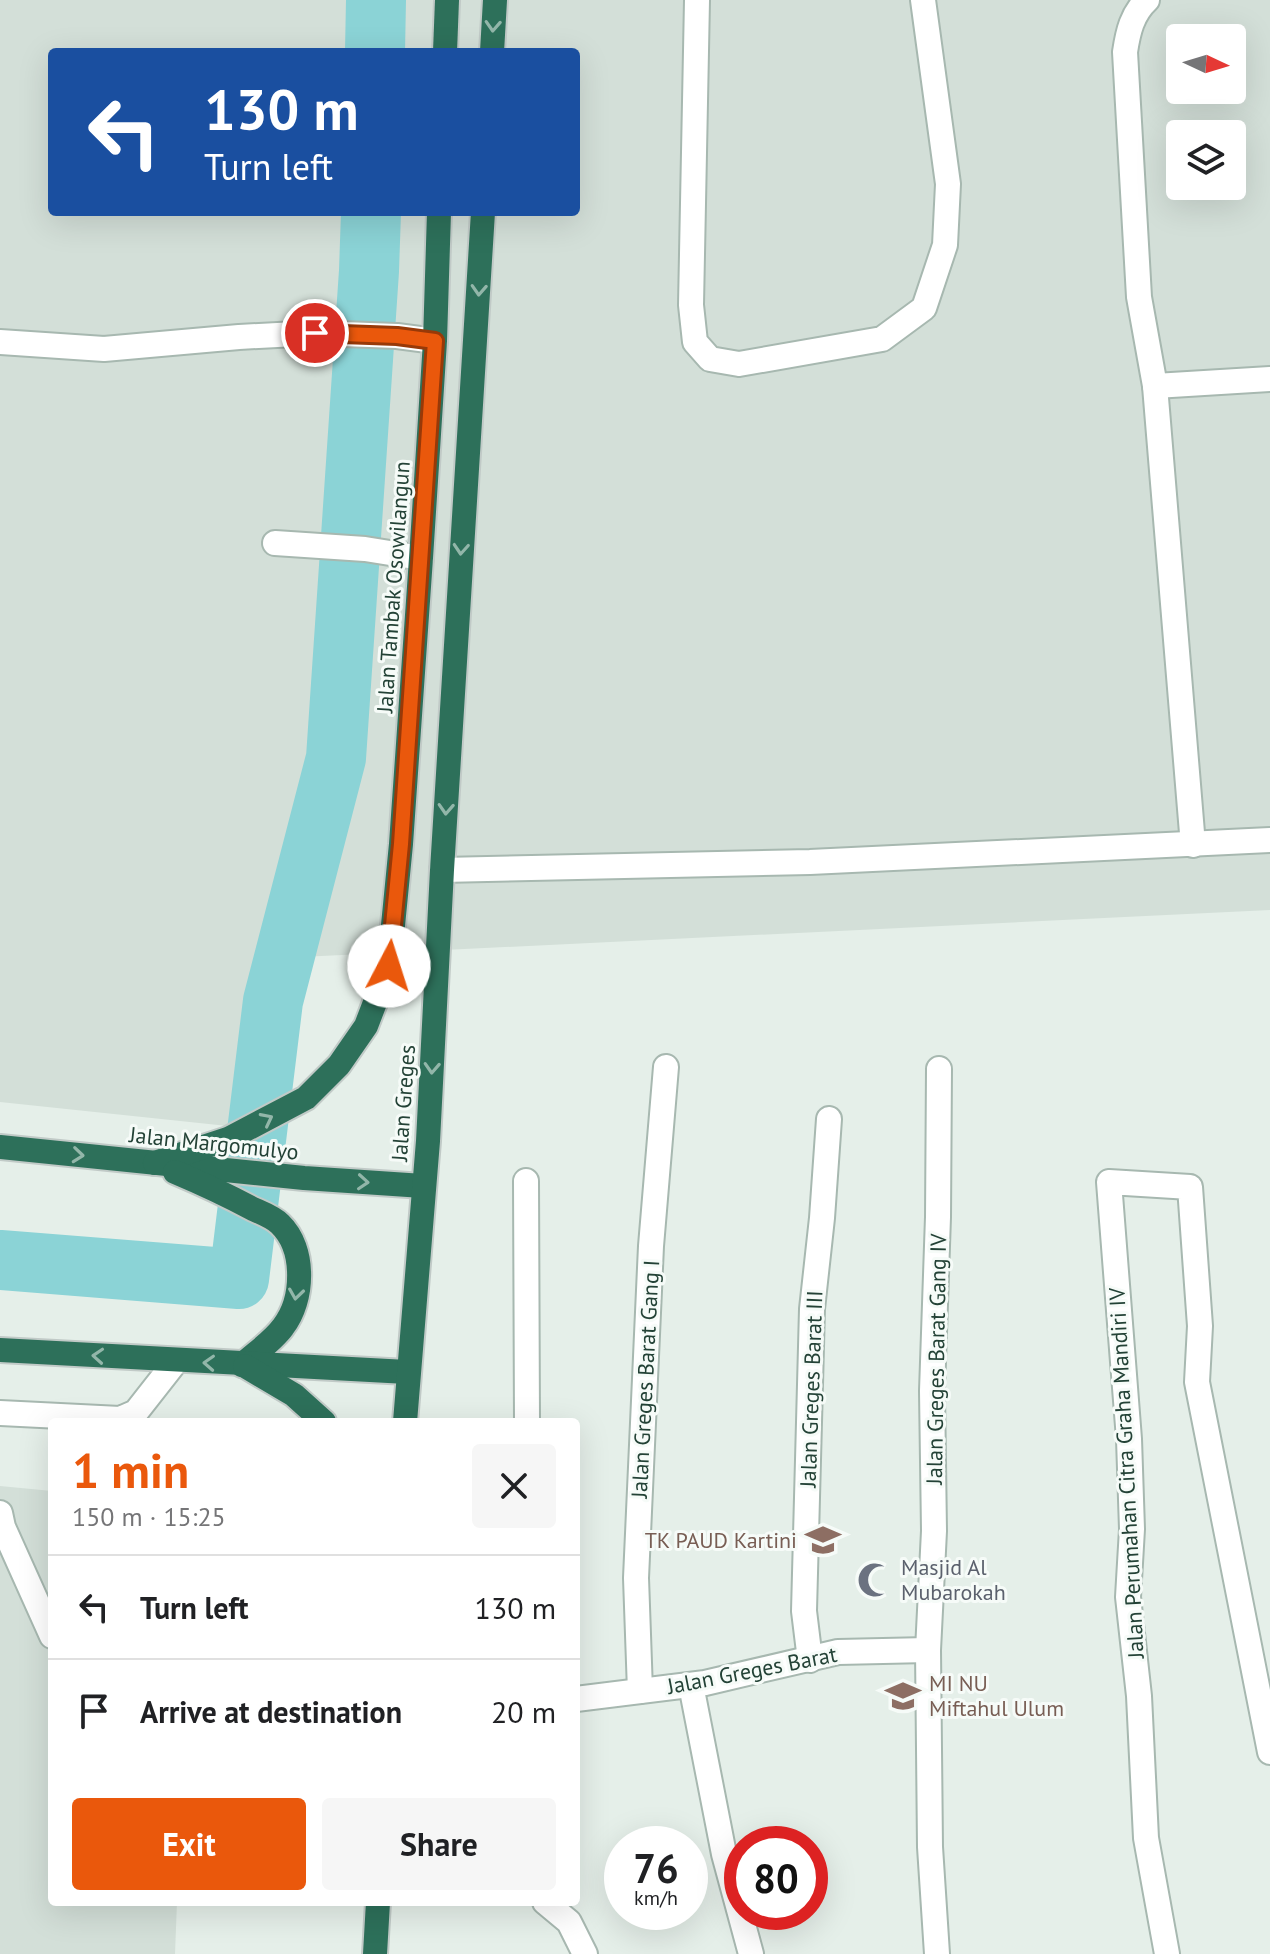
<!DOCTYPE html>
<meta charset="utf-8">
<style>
:root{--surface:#fff;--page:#f6f6f6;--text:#202124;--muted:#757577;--line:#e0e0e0;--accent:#ea580c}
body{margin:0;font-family:"PT Sans",sans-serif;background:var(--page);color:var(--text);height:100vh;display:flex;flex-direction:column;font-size:30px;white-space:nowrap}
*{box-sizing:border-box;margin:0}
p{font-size:26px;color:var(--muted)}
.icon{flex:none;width:44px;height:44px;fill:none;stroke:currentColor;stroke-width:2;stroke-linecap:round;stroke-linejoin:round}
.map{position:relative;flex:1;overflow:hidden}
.details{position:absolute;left:48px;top:1418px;width:532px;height:488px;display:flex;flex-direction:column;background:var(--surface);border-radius:8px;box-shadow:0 8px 32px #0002}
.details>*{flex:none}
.hud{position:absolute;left:48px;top:48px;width:532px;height:168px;border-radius:8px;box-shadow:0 8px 32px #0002;background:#1a4fa0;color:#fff;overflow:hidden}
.needle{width:52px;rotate:94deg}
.tools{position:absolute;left:1166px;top:24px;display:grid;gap:16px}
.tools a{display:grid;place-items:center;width:80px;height:80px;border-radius:8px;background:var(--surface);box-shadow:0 8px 32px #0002;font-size:40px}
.speed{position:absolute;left:604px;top:1826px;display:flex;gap:16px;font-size:40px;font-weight:700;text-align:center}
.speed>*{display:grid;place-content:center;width:104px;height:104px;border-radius:50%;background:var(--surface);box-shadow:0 8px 32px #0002;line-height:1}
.speed small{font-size:20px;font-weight:400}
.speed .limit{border:12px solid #d22;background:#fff;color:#111}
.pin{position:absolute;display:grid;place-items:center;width:68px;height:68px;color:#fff;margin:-34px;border:4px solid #fff;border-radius:50%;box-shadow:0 2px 8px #0007}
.me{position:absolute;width:88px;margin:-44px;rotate:5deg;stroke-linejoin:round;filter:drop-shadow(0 0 6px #0008)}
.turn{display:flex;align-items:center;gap:28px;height:168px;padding:0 24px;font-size:36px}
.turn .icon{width:104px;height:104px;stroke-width:2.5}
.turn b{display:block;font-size:56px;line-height:68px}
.round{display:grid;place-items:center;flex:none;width:84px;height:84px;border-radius:8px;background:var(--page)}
.summary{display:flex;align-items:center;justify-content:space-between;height:136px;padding:0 24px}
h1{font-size:48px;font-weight:800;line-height:60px;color:var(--accent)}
.action{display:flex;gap:16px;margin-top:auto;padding:16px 24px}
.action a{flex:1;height:92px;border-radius:8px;background:var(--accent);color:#fff;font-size:32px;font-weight:800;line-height:92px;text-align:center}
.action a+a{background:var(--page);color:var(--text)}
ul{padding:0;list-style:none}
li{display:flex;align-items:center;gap:24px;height:104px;padding:0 24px;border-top:2px solid var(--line)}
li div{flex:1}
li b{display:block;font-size:30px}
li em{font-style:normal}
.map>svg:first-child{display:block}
.built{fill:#d3dfd8;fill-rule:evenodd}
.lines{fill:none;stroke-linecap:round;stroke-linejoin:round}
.river{stroke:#8bd3d6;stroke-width:60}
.minor-casing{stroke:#a7b8b0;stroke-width:28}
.highway-casing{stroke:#c1cac7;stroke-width:28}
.minor{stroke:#fff;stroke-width:24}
.highway{stroke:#2d705a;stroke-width:24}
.oneway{stroke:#92b6a9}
.route-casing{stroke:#983908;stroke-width:20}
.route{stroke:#ea580c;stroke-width:14}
.labels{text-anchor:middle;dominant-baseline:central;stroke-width:6;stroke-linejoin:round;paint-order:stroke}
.street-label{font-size:22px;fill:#234236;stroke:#f6fbf8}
.education-label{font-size:22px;fill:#785e54;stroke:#f6fbf8;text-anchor:end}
.worship-label{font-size:22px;fill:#5b616d;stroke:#f6fbf8;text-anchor:start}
</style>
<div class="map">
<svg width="1270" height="1954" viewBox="0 0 1270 1954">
<rect width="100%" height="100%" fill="#e5efe9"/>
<!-- built -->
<g class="built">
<path d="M0,0H1270V910L301,957L275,1131L0,1102ZM1180,38H1232V90H1180ZM52,52H576V212H52ZM1180,134H1232V186H1180Z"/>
<path d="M0,1486L52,1491V1902H177L175,1954H0Z"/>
</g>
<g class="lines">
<!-- river -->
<g class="river">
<path d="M375,52L376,0"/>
<path d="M0,1260L239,1279L273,1001L336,758L369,271L371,212"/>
</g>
<!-- minor casing -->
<g class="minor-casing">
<g id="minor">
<path d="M697,0L691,305L695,342L710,359L739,364L882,339L924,308L945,245L948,184L923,0"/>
<path d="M1147,0C1132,14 1128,32 1125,52L1139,297L1155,386L1193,845"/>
<path d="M0,342L104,349L239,337L315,333L397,336L435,341"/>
<path d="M1155,386L1270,379"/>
<path d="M275,543L365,549L421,558"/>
<path d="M442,870L810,862L1270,840"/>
<path d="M526,1181L527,1422"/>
<path d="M0,1413L120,1419L136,1412L176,1361"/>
<path d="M0,1513L3,1527L52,1636"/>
<path d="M810,1660L804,1611L812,1309L822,1218L829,1119"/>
<path d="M691,1685L724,1854L751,1954"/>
<path d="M640,1691L636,1578L651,1246L666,1067"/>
<path d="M576,1699L705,1683L838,1652L928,1650"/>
<path d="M545,1902L569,1922L585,1954"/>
<path d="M937,1954L930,1847L928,1650L934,1531L932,1391L938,1217L939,1069"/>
<path d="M1167,1954L1146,1838L1139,1696L1128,1597L1132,1529L1129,1439L1109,1182L1190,1187L1200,1326L1197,1382L1270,1752"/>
</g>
</g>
<!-- highway casing -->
<g class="highway-casing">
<g id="highway">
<path d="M445,52L447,0"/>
<path d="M492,52L495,0"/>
<path d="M0,1147L304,1178L423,1186"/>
<path d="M155,1163L228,1139L306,1098L339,1065L366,1026L389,966L401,844L421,558L435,341L439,212"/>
<path d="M175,1172C201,1183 227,1195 253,1209C262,1213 273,1217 280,1224C306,1249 304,1300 283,1327C273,1341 255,1353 242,1365"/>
<path d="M0,1350L407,1372"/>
<path d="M245,1366L294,1395L324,1422"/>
<path d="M405,1422L428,1141L442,870L483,212"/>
<path d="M375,1954L378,1902"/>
</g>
</g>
<!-- minor -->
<use href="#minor" class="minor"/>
<!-- highway -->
<use href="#highway" class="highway"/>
</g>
<!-- one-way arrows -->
<defs><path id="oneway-chevron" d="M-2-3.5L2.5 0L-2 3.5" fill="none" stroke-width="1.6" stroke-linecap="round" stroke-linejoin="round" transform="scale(2)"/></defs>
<g class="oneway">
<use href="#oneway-chevron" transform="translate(493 26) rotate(93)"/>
<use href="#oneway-chevron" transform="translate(479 290) rotate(93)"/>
<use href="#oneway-chevron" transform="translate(461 549) rotate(94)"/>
<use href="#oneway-chevron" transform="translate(446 809) rotate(93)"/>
<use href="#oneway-chevron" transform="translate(432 1068) rotate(93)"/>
<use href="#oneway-chevron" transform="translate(267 1119) rotate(-27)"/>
<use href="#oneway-chevron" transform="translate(78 1155) rotate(6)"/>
<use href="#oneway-chevron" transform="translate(363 1182) rotate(4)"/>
<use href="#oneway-chevron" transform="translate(296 1294) rotate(98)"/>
<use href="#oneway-chevron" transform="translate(98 1356) rotate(-176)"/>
<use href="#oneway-chevron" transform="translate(209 1363) rotate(-177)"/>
</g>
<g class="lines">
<!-- route casing -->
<g class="route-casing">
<path id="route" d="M315,333L397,336L435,341L401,844L389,966"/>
</g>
<!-- route -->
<use href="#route" class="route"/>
</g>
<!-- icons -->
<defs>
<g id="school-bare" transform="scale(2.76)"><path d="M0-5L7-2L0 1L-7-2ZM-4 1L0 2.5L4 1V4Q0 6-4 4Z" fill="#8d6e63" stroke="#f6fbf8" stroke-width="2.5" paint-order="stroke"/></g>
<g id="mosque-bare" transform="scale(2.76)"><path d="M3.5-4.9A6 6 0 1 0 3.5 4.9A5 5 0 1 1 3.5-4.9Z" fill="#6b7280" stroke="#f6fbf8" stroke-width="2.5" paint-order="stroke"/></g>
</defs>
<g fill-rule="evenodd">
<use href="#school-bare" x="823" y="1540"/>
<use href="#mosque-bare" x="875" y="1580"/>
<use href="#school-bare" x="903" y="1696"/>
</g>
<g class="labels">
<!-- street labels -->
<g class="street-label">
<text transform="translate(393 587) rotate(-86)">Jalan Tambak Osowilangun</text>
<text transform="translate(403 1103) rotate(-86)">Jalan Greges</text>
<text transform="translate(214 1143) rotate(6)">Jalan Margomulyo</text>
<text transform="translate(936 1359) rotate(-89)">Jalan Greges Barat Gang IV</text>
<text transform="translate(645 1379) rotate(-87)">Jalan Greges Barat Gang I</text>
<text transform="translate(811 1389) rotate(-88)">Jalan Greges Barat III</text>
<text transform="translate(1126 1473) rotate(-93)">Jalan Perumahan Citra Graha Mandiri IV</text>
<text transform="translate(752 1670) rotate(-11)">Jalan Greges Barat</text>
</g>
<!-- education labels -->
<g class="education-label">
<text x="797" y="1540">TK PAUD Kartini</text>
<text x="929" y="1683" text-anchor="start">MI NU<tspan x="929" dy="25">Miftahul Ulum</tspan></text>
</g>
<!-- worship labels -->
<g class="worship-label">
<text x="901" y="1567">Masjid Al<tspan x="901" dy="25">Mubarokah</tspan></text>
</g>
</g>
</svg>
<div class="tools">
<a><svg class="needle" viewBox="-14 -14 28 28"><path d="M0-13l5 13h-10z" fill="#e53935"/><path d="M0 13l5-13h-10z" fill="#757577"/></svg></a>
<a><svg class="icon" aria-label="layers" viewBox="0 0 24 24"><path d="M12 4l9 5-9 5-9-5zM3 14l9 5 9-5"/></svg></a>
</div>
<div class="speed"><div>76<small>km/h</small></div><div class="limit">80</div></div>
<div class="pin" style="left:315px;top:333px;background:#d93025"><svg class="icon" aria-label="arrive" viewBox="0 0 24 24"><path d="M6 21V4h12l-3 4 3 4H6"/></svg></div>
<svg class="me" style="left:389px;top:966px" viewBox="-20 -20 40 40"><circle r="19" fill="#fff"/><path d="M0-13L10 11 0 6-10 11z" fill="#ea580c"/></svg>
<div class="hud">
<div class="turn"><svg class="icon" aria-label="left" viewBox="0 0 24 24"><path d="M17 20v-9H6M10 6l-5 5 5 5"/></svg><div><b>130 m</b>Turn left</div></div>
</div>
<section class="details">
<div class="summary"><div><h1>1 min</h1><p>150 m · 15:25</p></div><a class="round"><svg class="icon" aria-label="close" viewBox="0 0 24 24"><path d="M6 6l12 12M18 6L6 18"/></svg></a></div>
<ul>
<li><svg class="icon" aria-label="left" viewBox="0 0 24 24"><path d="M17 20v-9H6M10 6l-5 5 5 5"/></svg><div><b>Turn left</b></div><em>130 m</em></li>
<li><svg class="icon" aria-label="arrive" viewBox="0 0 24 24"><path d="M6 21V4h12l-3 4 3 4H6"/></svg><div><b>Arrive at destination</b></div><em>20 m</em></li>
</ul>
<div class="action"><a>Exit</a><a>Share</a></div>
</section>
</div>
